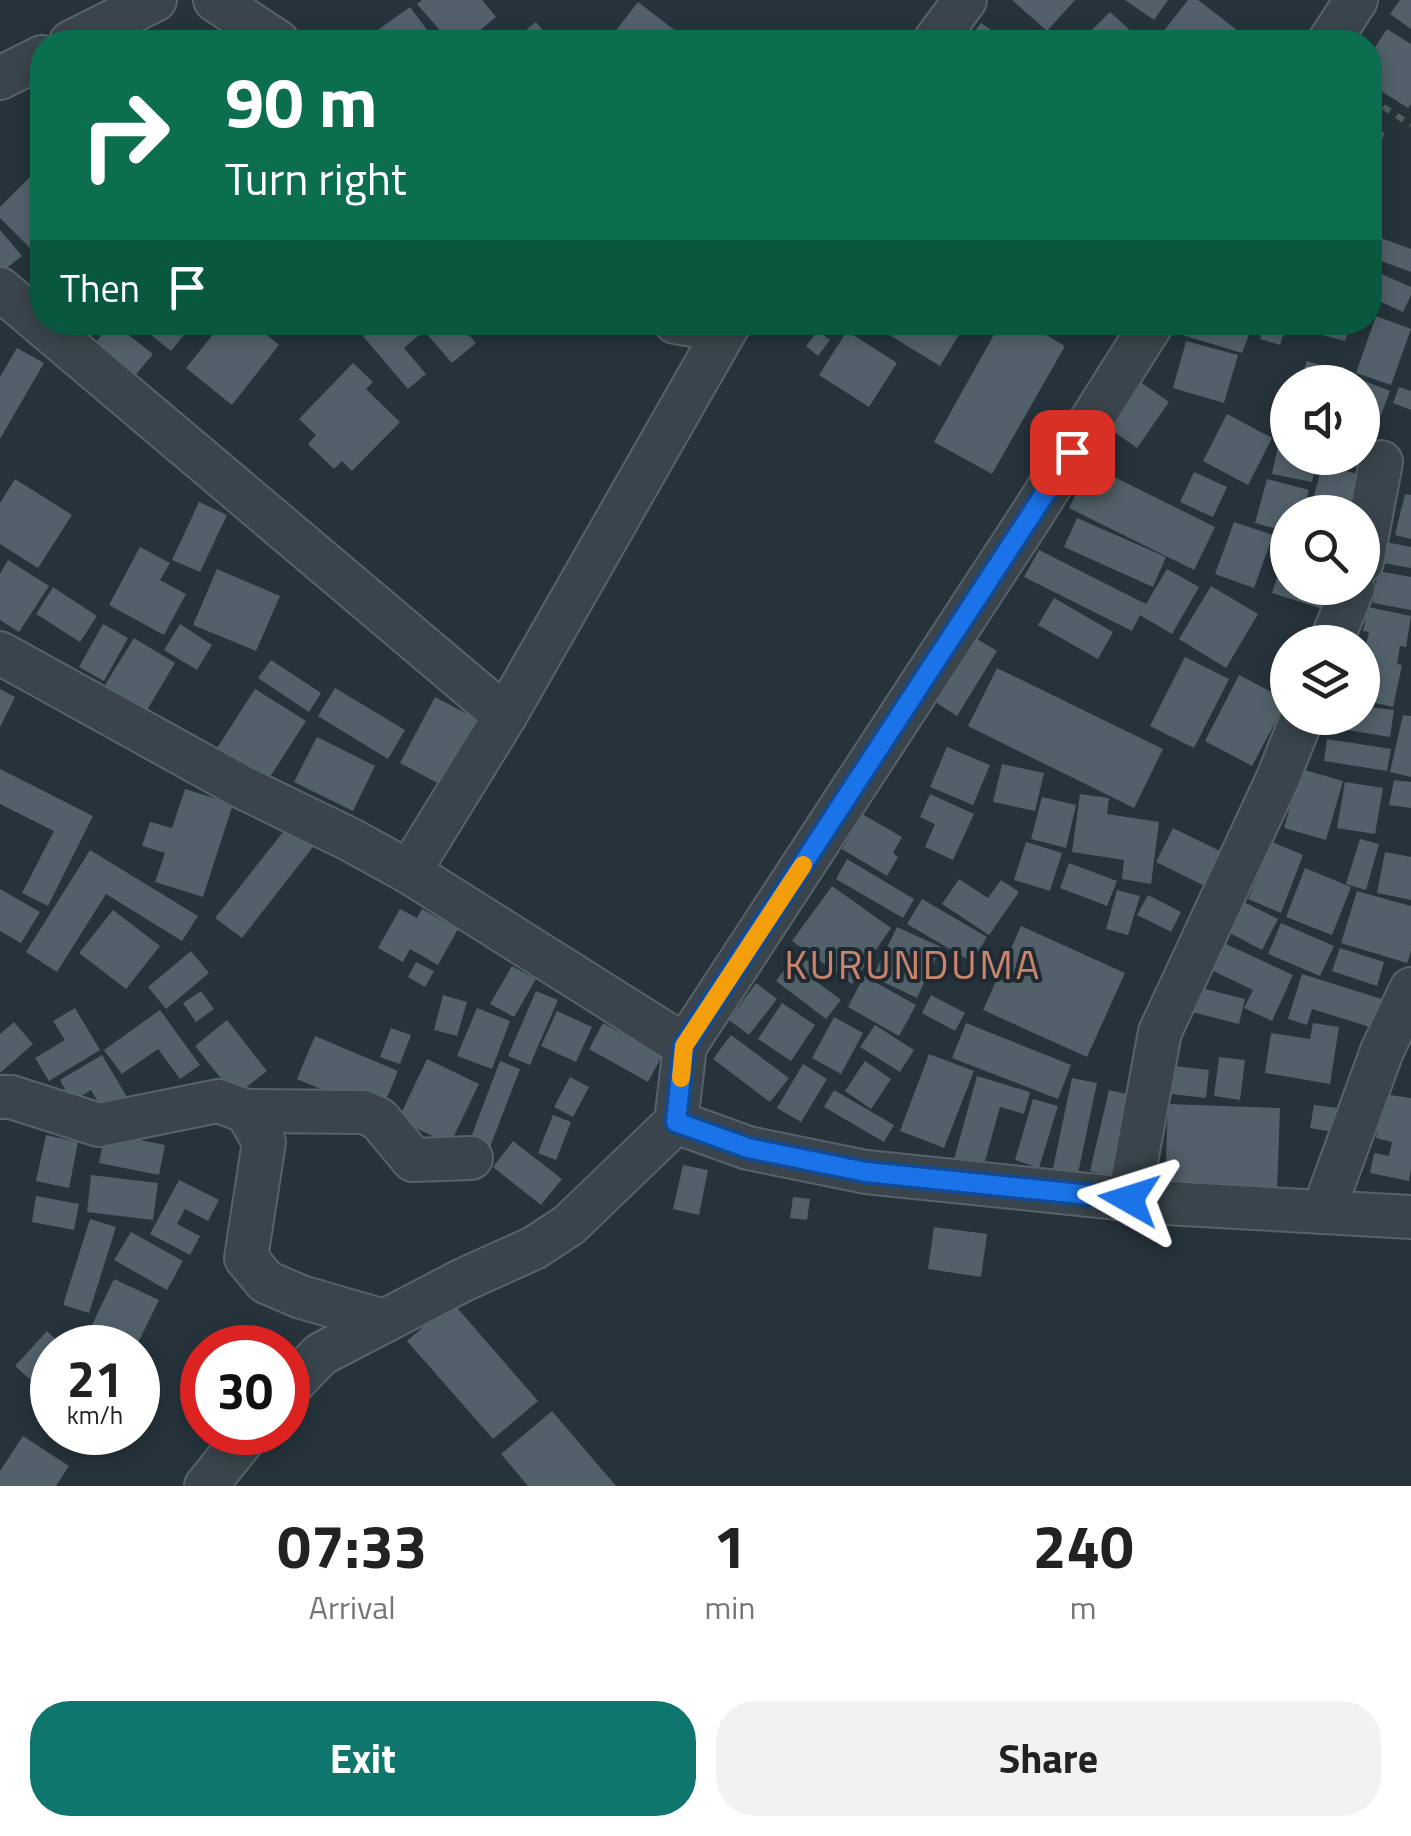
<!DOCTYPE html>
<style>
:root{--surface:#fff;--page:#f2f2f2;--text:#222;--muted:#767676;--accent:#0f766e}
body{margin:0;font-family:"Titillium Web",sans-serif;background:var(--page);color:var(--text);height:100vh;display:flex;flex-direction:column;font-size:38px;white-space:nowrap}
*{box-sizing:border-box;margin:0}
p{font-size:32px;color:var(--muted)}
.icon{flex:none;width:55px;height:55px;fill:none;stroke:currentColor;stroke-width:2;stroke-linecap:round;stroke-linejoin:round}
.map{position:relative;height:1486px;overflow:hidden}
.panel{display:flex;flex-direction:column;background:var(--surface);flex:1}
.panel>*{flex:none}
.top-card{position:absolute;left:30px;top:30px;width:1352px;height:305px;border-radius:40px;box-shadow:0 5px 15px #0003;background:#0b6e4f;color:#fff;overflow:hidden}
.buttons{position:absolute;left:1270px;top:365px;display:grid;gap:20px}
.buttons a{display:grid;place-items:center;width:110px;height:110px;border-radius:50%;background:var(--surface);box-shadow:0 5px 15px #0003;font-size:50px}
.speed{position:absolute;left:30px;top:1325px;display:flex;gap:20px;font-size:50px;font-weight:700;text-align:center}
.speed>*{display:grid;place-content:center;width:130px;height:130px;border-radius:50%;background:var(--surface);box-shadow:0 5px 15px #0003;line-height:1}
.speed small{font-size:25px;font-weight:400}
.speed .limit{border:15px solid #d22;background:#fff;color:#111}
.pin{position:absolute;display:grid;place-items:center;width:85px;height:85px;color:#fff;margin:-42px;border-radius:20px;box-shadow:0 5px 15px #0006}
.me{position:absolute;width:110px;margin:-55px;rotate:276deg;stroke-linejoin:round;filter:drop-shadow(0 0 8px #0008)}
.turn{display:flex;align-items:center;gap:35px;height:210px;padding:0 30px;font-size:45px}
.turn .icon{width:130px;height:130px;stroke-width:2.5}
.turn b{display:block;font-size:70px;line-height:85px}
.then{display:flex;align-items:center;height:95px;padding:0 30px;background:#0003;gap:20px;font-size:38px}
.eta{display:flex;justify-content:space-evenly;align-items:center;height:170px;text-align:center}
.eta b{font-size:60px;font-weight:700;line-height:70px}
.button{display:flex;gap:20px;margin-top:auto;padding:20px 30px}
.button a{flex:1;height:115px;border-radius:40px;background:var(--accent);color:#fff;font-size:40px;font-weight:700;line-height:115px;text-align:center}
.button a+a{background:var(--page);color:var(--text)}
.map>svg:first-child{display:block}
.building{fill:#516069}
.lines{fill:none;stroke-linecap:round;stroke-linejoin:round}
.minor-casing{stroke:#57626a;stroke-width:46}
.path{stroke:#4d5f5e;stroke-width:6;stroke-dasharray:8 8;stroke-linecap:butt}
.minor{stroke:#39444c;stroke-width:42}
.route-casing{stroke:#114b97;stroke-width:25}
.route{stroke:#1a73e8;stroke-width:18}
.slow{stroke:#f59e0b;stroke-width:18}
.labels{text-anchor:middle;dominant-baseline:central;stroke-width:8;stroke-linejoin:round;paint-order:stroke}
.quarter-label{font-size:40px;letter-spacing:2.5px;fill:#cb846c;stroke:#1e2931}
</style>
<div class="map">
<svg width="1411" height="1486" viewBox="0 0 1411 1486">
<rect width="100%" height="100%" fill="#26333b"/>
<!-- building -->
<g class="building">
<path d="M422,0H482L496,17L466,42H450L417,4Z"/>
<path d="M1012,0H1075L1047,31Z"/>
<path d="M1125,0H1168L1154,20Z"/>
<path d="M1188,0H1198L1237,30L1227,42H1177L1163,32Z"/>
<path d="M1400,0H1411V29L1390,14Z"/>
<path d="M638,2L690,42H607Z"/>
<path d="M410,7L436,42H361Z"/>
<path d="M1110,12L1143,42H1080Z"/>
<path d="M536,22L553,42H511Z"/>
<path d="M981,23L1009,42H967Z"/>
<path d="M1387,29L1411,44V104L1408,108L1370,84V55Z"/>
<path d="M1370,126L1385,133L1370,164Z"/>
<path d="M42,165V244L34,252L0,218V207Z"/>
<path d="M0,230L22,256L0,273Z"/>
<path d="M1370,234L1411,249V272L1370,257Z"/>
<path d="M1370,269L1411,287V295L1403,312L1370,297Z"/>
<path d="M1376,316L1411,329L1391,385L1356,373Z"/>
<path d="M112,322L153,354L133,378L93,346Z"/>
<path d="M135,322H194L171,351Z"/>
<path d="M223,322H251L279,345L232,405L186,368Z"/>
<path d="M375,322H449L456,331L461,326L476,343L452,363L424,331L404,348L426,374L408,389L361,334Z"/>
<path d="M868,322H967L940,366Z"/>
<path d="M1001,322H1024L1065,346L992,474L934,442Z"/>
<path d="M1183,322H1220L1250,332L1242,353L1179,334Z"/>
<path d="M1265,322H1287L1280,345L1260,339Z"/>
<path d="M1309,322H1351L1345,341L1307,331Z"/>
<path d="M818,331L830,340L818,356L806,346Z"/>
<path d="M847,331L897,363L869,407L819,375Z"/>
<path d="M1186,341L1238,355L1224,403L1173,388Z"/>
<path d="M17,348L44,363L0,439V377Z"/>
<path d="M1307,361L1351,375L1348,382L1300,381Z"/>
<path d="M353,363L373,382L366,389L400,422L352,471L342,461L334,469L308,444L316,435L299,419Z"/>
<path d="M1362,380L1390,391L1381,415L1362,408Z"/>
<path d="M1139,381L1169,402L1137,448L1107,427Z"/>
<path d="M1399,387L1411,391V410L1393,403Z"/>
<path d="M1227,414L1272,438L1248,485L1203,461Z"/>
<path d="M1281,432L1288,434V458H1317L1312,482L1272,474Z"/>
<path d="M1090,465L1215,527L1194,570L1069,508Z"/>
<path d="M1322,465L1362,475L1353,512H1310Z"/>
<path d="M1194,472L1227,487L1213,517L1180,502Z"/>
<path d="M15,479L72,515L38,568L0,544V503Z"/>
<path d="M1267,479L1309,490L1302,512H1288V532L1255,523Z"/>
<path d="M1405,494L1411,495V539L1395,535Z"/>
<path d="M199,502L227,515L200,572L172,560Z"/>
<path d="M1077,518L1166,557L1153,587L1064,547Z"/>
<path d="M1234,522L1273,535L1254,588L1215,574Z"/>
<path d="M1386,542L1411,547V568L1382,563Z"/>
<path d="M140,547L170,563L160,580L186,594L164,635L109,605Z"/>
<path d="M1287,547L1288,588H1340L1332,612L1272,593Z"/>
<path d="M1039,550L1146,604L1167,569L1199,587L1172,634L1140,615L1132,631L1024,577Z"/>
<path d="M8,560L49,586L19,632L0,620V574Z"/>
<path d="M217,569L280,596L256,651L193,625Z"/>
<path d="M1378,571L1411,577V610L1373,603Z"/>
<path d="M1211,586L1258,614L1226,668L1179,639Z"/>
<path d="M53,587L97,616L80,642L36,614Z"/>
<path d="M1054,598L1113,632L1098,659L1038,625Z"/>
<path d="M1368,607L1411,616L1406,647L1400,646L1397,664L1402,665L1393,707L1362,700V661L1369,632L1363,631Z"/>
<path d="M103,624L128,638L104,681L79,667Z"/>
<path d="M180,624L212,645L197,670L164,650Z"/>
<path d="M972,636L997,651L957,716L932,700Z"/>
<path d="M134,638L175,663L147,710L105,685Z"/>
<path d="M1185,657L1229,679L1194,748L1150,726Z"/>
<path d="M271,660L321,693L309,712L258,678Z"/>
<path d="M997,668L1163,749L1134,808L968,726Z"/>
<path d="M1239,675L1287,700L1252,766L1205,741Z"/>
<path d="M335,688L405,730L388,759L318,716Z"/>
<path d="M0,689L15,697L0,727Z"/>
<path d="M255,689L306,721L268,780L217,748Z"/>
<path d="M435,697L479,720L443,786L400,763Z"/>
<path d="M1362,706L1394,710L1390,737L1335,728L1337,718H1362Z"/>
<path d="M1403,715L1411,716V777L1390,772Z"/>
<path d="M317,737L375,766L353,811L294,782Z"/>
<path d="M1327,739L1391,749L1387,771L1324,761Z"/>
<path d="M947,747L990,765L973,805L930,787Z"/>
<path d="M1002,764L1044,773L1035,811L993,802Z"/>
<path d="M0,769L93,816L48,906L22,893L54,831L0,804Z"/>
<path d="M1301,769L1343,781L1326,840L1284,828Z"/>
<path d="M1394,780L1411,782V808L1389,805Z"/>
<path d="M1345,782L1383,788L1375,834L1337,828Z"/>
<path d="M185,789L233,804L203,897L155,882L165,853L142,846L150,822L172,828Z"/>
<path d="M930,794L974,814L953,860L925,847L935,824L920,817Z"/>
<path d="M1080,794L1109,798L1107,814L1159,822L1151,884L1122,879L1124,860L1072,852Z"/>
<path d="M1042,797L1076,805L1066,848L1031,839Z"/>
<path d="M862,814L902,837L893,853L898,857L887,876L842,849Z"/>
<path d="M287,827L313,847L242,938L215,918Z"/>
<path d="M1173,828L1230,856L1213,890L1156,862Z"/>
<path d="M1360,839L1379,844L1366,890L1346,884Z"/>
<path d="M1026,842L1062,853L1050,891L1014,880Z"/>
<path d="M1272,842L1303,855L1281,913L1248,899Z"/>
<path d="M90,850L198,916L182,941L106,894L57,972L26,952Z"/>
<path d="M1385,852L1411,857V900L1377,893Z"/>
<path d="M847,859L914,899L903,918L836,879Z"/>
<path d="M1069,863L1117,881L1107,906L1060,888Z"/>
<path d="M1305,868L1351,887L1332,935L1286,917Z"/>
<path d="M959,879L988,898L1001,880L1019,892L989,935L942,904Z"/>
<path d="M832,886L891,928L852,984L792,941Z"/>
<path d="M0,889L40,912L21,943L0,931Z"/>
<path d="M1117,890L1140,896L1128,935L1106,929Z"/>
<path d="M1357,891L1411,906V951L1407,963L1341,943Z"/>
<path d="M1148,895L1181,912L1171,932L1137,915Z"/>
<path d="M922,899L987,937L972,962L907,924Z"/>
<path d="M1240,900L1278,919L1262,950L1224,930Z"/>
<path d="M400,909L417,918L422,909L458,929L438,965L410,949L403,962L378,948Z"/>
<path d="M113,910L160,946L126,989L79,953Z"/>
<path d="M1281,923L1334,946L1320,976L1268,954Z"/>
<path d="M1021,926L1125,973L1087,1057L983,1010Z"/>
<path d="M897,927L941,947L917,998L873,977Z"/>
<path d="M1215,939L1293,975L1272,1021L1244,1008L1253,990L1203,966Z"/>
<path d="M1340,948L1384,962L1377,986L1332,971Z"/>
<path d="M191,951L209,973L166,1009L148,987Z"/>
<path d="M797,953L819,970L813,979L841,1000L826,1019L776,981Z"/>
<path d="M416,962L434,971L425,987L408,977Z"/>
<path d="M512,966L536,979L514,1017L490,1004Z"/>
<path d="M1302,974L1382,999L1373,1028L1312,1009L1307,1025L1288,1019Z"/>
<path d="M864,976L916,1005L899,1036L848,1007Z"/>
<path d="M756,983L777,999L749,1035L729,1020Z"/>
<path d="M1190,985L1245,999L1239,1024L1184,1010Z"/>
<path d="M201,991L214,1009L196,1022L183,1003Z"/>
<path d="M536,991L558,1000L530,1065L508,1056Z"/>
<path d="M443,995L467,1002L457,1036L434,1030Z"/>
<path d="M931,995L965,1013L955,1031L922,1013Z"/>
<path d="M782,1003L815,1025L791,1061L758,1039Z"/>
<path d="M75,1008L100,1050L49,1081L35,1058L65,1040L53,1021Z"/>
<path d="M477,1008L510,1021L492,1069L457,1056Z"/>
<path d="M160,1010L200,1065L180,1079L158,1049L122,1074L104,1050Z"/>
<path d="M557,1011L592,1027L576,1062L541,1046Z"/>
<path d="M834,1017L863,1033L841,1074L812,1058Z"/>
<path d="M227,1020L267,1071L235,1096L195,1046Z"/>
<path d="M14,1022L33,1044L0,1073V1034Z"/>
<path d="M603,1023L662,1056L648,1082L589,1049Z"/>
<path d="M966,1023L1071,1065L1058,1099L952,1058Z"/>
<path d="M1313,1023L1339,1027L1330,1084L1265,1073L1271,1033L1310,1039Z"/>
<path d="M875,1025L914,1050L900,1072L860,1047Z"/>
<path d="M391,1028L411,1035L400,1064L380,1057Z"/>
<path d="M731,1035L789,1078L770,1102L713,1059Z"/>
<path d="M315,1036L398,1071L380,1114L297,1079Z"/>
<path d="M929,1054L974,1071L944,1148L900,1131Z"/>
<path d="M102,1055L130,1102L106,1116L91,1090L72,1102L60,1080Z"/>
<path d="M1219,1057L1245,1060L1240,1100L1214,1096Z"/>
<path d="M427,1059L479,1084L450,1144L398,1120Z"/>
<path d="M500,1061L520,1069L490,1147L470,1140Z"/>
<path d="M865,1061L891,1079L871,1109L845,1091Z"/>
<path d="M803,1064L827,1079L801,1122L777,1108Z"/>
<path d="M1167,1065L1209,1070L1206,1098L1163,1093Z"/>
<path d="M977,1076L1030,1092L1024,1114L1000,1107L982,1172L953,1163Z"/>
<path d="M570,1077L589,1087L573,1117L554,1107Z"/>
<path d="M1072,1078L1097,1083L1077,1178L1052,1173Z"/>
<path d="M834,1090L894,1125L884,1142L824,1107Z"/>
<path d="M1109,1090L1136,1096L1117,1177L1090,1171Z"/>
<path d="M1384,1094L1411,1098V1169L1409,1181L1370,1173L1374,1153L1389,1156L1392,1142L1376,1138Z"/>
<path d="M1033,1099L1058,1106L1039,1168L1015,1160Z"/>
<path d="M1168,1104L1280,1108L1277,1192L1165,1188Z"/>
<path d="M1314,1105L1337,1108L1333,1132L1310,1128Z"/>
<path d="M553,1115L571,1122L556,1160L538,1153Z"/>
<path d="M105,1133L165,1145L159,1175L99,1163Z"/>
<path d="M46,1135L78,1142L69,1188L36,1181Z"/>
<path d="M513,1141L562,1179L541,1205L493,1167Z"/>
<path d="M683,1165L708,1170L699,1215L673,1209Z"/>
<path d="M91,1175L158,1183L153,1220L87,1212Z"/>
<path d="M179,1180L219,1200L208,1221L185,1209L177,1224L200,1236L190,1255L150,1234Z"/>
<path d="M36,1196L79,1204L74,1230L32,1222Z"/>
<path d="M793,1197L810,1199L807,1220L790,1218Z"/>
<path d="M90,1219L116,1227L89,1313L63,1305Z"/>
<path d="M934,1227L987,1234L981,1277L928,1269Z"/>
<path d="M131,1232L183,1261L167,1290L114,1260Z"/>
<path d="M114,1279L159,1300L136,1347L92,1325Z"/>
<path d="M452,1302L538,1401L493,1439L407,1341Z"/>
<path d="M47,1331L65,1348H52V1399L15,1366Z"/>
<path d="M552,1411L616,1486H528L501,1454Z"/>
<path d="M23,1436L69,1466L56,1486H0V1471Z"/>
</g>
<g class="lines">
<!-- minor casing -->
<g class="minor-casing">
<g id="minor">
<path d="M215,0L278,42"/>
<path d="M71,42L155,0"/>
<path d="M934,42L965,0"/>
<path d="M1329,42L1356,0"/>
<path d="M0,78L42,57"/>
<path d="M0,289L505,716L409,872"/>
<path d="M675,322L711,328L722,322"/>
<path d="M1153,322L1031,516L685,1046L676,1122L748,1148L866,1172L1166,1203L1411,1217"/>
<path d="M1362,562L1381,462"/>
<path d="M1331,642L1353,588"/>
<path d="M0,653L240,786L351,840L409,872L685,1046"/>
<path d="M505,716L730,322"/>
<path d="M0,1097H11L99,1125L218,1101L246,1111L364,1112L379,1119L413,1160L471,1158"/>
<path d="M246,1111L264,1142L246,1258L266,1282L301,1297L384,1321"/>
<path d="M1129,1199L1160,1032L1278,778L1302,718"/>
<path d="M1323,1212L1382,1051L1411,989"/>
<path d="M288,1388L321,1354L463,1280L534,1248L569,1225L676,1122"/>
<path d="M206,1486L249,1432"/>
</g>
</g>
<!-- path -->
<path class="path" d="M1370,98L1411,125"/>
<!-- minor -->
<use href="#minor" class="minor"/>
</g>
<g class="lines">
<!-- route casing -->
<g class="route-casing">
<path id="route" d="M1072,452L684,1046L676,1122L748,1148L866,1172L1129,1199"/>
</g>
<!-- route -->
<use href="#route" class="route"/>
<!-- slow -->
<path class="slow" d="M681,1078L684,1046L803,865"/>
</g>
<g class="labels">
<!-- quarter labels -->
<g class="quarter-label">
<text x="913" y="964">KURUNDUMA</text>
</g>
</g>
</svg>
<div class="buttons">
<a><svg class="icon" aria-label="sound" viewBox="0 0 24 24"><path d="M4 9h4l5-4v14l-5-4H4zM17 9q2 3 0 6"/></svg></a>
<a><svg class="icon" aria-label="search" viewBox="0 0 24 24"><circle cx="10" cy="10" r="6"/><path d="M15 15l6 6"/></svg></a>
<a><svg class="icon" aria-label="layers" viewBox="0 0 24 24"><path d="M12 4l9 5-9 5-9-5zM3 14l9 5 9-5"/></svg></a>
</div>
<div class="speed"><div>21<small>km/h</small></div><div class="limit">30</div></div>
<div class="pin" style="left:1072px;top:452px;background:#d93025"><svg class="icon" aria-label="arrive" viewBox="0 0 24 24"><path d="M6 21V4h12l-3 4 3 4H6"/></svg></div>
<svg class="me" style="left:1129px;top:1199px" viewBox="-20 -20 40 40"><path d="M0-17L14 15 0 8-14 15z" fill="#1a73e8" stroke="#fff" stroke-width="4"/></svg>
<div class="top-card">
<div class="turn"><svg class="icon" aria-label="right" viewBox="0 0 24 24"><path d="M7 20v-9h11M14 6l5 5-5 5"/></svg><div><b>90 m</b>Turn right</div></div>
<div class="then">Then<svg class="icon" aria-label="arrive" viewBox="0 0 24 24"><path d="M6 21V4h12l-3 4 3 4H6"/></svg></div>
</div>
</div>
<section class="panel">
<div class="eta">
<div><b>07:33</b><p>Arrival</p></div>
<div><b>1</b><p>min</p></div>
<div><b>240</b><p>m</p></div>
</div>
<div class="button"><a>Exit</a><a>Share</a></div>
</section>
